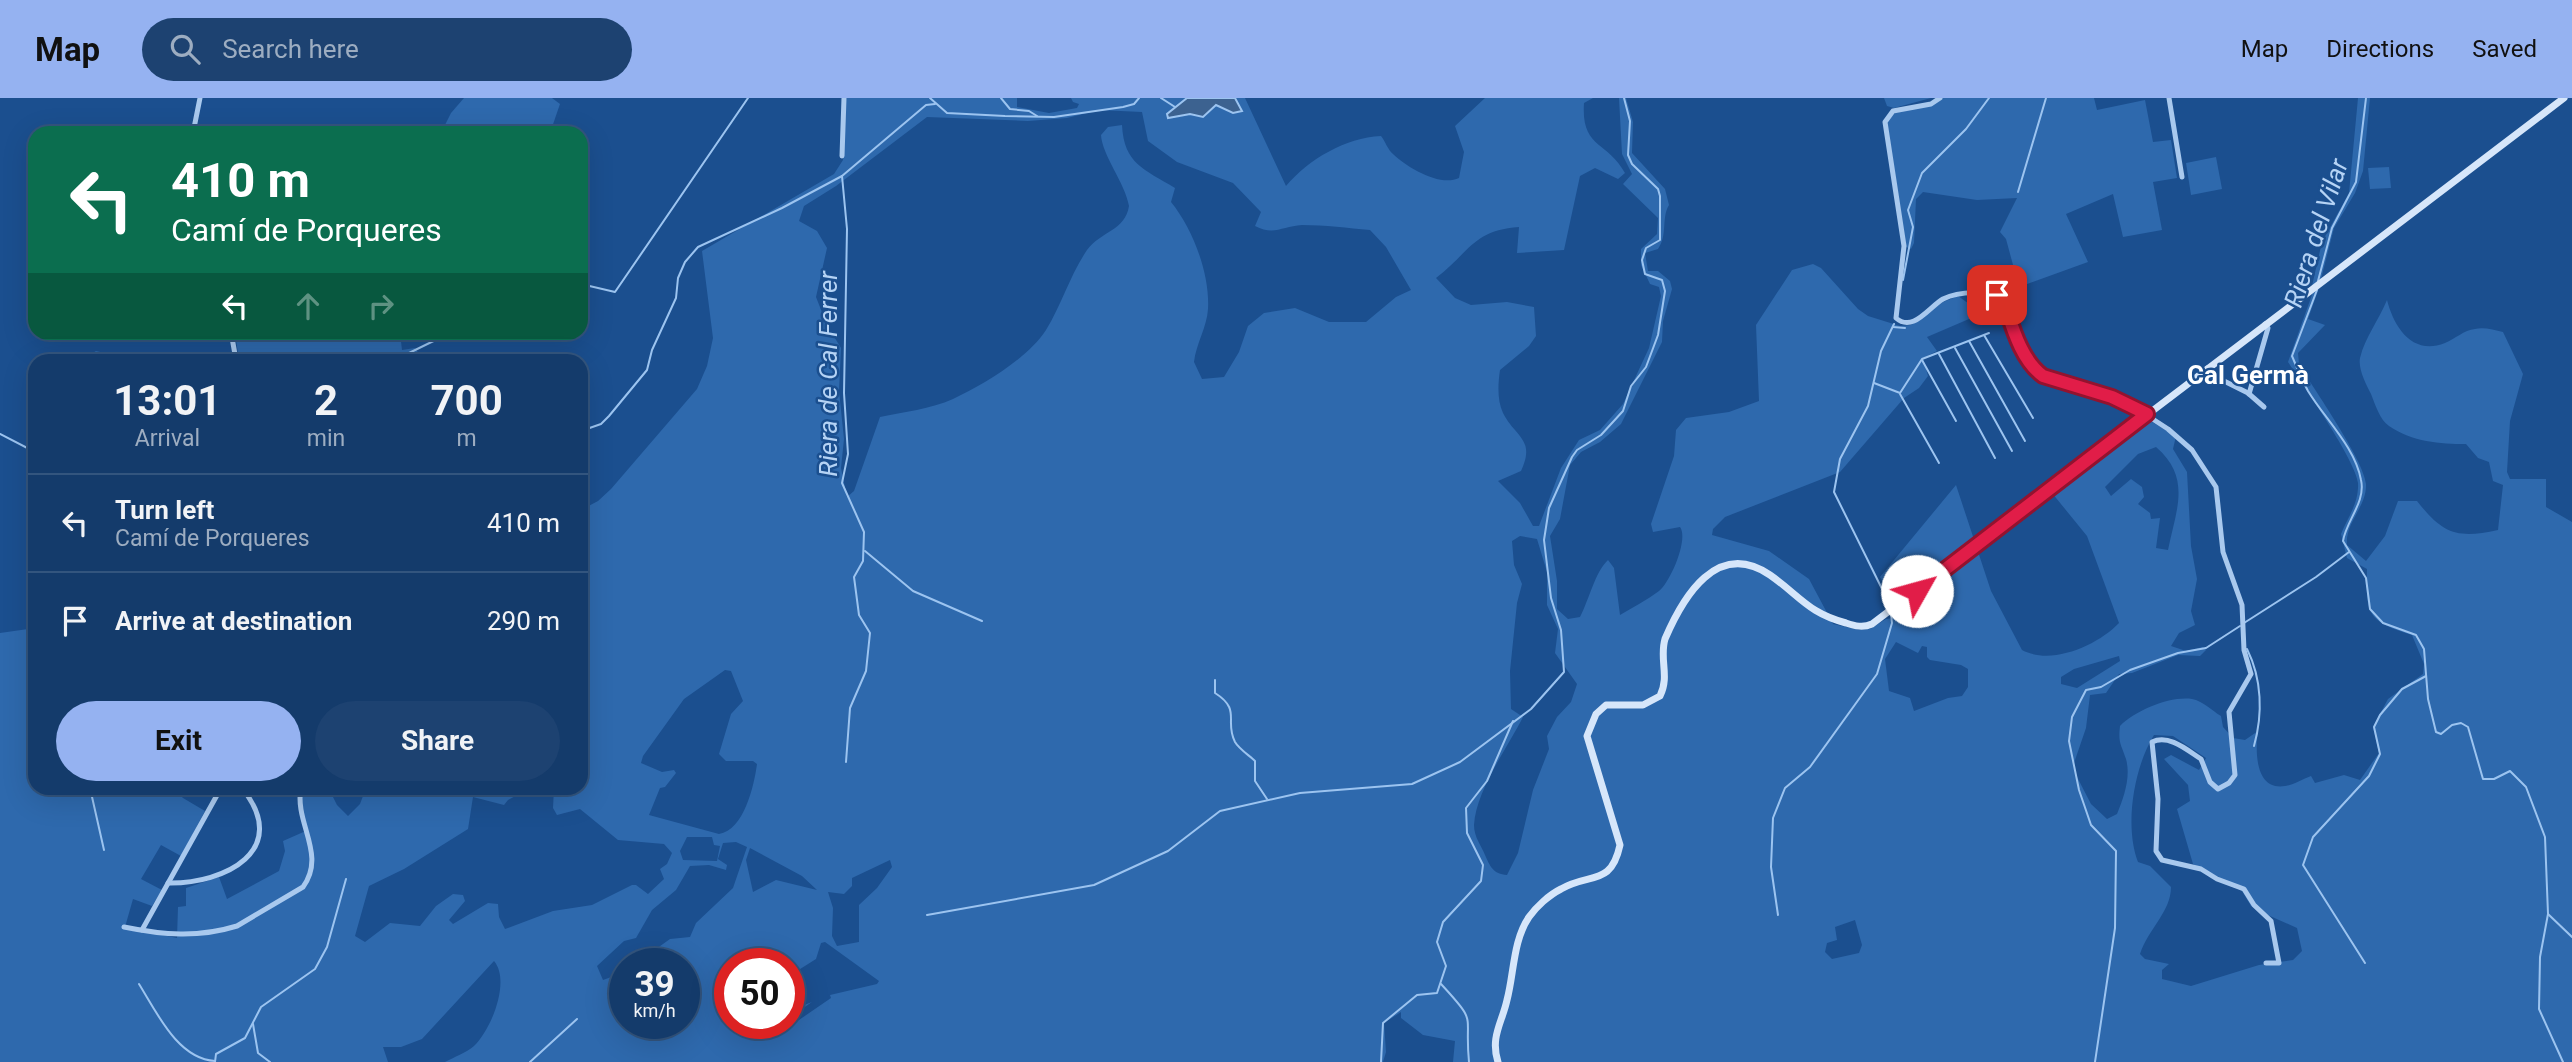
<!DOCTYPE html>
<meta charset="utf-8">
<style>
:root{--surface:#143b6b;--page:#1d4271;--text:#f1f3f6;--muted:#9dadc1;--line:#33557e;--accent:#95b2f1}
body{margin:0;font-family:Roboto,sans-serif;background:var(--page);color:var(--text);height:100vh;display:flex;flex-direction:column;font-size:26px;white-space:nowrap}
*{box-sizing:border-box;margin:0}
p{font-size:23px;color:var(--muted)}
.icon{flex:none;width:38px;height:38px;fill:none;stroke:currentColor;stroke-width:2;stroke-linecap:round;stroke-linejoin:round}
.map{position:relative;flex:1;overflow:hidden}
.panel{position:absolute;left:28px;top:256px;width:560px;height:441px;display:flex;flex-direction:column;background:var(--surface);border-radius:21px;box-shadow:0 7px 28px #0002,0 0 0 2px var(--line)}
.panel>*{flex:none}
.guide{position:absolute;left:28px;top:28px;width:560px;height:214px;border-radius:21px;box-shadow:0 7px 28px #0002,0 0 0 2px var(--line);background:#0b6e4f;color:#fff;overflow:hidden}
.speed{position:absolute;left:609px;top:850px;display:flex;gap:14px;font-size:35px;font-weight:700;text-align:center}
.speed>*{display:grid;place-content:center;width:91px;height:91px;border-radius:50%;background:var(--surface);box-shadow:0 7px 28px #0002,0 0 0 2px var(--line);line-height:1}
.speed small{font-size:18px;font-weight:400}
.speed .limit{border:10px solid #d22;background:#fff;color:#111}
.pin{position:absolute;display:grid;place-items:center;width:60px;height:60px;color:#fff;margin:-30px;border-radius:14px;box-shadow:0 4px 10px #0006}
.me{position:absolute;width:77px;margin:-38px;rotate:52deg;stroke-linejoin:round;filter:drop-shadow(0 0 5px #0008)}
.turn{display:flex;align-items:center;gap:24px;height:147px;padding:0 28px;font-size:32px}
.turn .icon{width:91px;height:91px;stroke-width:2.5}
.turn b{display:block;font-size:49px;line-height:60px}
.lanes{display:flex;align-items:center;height:66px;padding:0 28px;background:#0003;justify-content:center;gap:35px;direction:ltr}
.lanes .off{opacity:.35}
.eta{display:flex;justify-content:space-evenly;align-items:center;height:119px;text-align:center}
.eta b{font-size:42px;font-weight:700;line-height:49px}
.primary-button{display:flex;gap:14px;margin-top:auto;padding:14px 28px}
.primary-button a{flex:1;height:80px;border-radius:42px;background:var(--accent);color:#111;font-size:28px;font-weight:700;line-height:80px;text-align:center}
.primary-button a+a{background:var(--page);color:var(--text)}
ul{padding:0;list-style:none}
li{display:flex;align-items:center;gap:21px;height:98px;padding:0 28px;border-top:2px solid var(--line)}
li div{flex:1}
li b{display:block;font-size:26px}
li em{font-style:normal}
header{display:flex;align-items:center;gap:42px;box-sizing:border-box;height:98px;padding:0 35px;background:var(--accent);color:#111}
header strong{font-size:33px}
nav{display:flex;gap:38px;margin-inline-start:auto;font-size:24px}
.search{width:490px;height:63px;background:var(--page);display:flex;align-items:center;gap:18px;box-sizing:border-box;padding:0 24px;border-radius:38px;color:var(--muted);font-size:26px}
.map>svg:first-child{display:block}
.green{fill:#2e69ad;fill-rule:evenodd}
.water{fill:#3c6290;stroke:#9cc4f0;stroke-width:2}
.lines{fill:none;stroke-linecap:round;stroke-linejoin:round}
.stream{stroke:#9cc4f0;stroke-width:2}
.minor{stroke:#a9c9ee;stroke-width:5}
.secondary{stroke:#d6e6fa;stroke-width:7}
.route-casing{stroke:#92132f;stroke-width:18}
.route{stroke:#e11d48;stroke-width:12}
.labels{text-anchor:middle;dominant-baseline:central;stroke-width:5;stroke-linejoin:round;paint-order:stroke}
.water-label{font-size:26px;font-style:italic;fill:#b5d3f5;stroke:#1b4f8f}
.neighbourhood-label{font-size:26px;font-weight:bold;fill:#fff;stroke:#1b4f8f}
</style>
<header>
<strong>Map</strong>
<div class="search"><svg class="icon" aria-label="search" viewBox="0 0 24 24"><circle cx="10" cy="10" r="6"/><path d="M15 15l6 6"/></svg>Search here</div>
<nav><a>Map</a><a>Directions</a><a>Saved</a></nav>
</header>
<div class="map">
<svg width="2572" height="964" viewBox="0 0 2572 964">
<rect width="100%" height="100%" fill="#1b4f8f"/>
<!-- green -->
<g class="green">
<path d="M464,0H552L560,6L550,35H441L451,15Z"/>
<path d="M845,0H1017V9L1049,15L1077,10L1079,6L1073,4L1071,0H1245L1286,88C1309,61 1345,40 1381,38C1385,43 1388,52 1393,56C1408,70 1440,89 1459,80L1464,54L1455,28L1485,0H1593L1584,5C1581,51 1607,42 1625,75L1618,81L1595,70L1580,78L1564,152L1517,155L1519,129C1473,132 1469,155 1436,180L1455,200L1471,207L1507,204L1534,209L1536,238L1529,248L1500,272C1498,286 1497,302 1503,315C1515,339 1536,341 1521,373L1498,383L1520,405L1533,428H1539L1561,370L1579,342L1600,332L1623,306L1649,250L1661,198L1659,189L1650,186L1641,167V151L1657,136L1658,120L1623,86L1632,76L1622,56L1619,0H1626L1633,24L1632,55L1665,91L1669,107C1661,120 1668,137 1658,151L1645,155L1648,173H1658L1670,183L1672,191L1663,223L1662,244L1621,326L1600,344L1581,354L1570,367L1560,421L1550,438L1557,483V511L1568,521L1580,519C1589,502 1595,474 1608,462L1614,470L1620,517C1633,509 1647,502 1659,493C1670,485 1689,441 1680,429L1653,434L1651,426L1674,358L1676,332L1686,320L1729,314L1759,303L1756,227L1792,172L1813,166L1821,170L1858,211L1868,218L1900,228L1911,227L1943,204L1958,198L1979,213L1986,203L1995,208L1984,224L1976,218L1927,239L1937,253L1923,260L1928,278L1919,290L1904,300L1840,374L1725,419L1713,431L1712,437L1769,453L1809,481L1833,526L1859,532L1870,531L1886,521L1903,519L1880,479L1956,387L1991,493L2022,552C2052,568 2098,547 2119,525L2087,438L2052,395L2147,321L2176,338L2173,351L2187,374L2191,448L2197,481L2191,513L2195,527L2179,535L2171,548L2186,553L2203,549L2206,552L2200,558L2178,557L2132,575L2119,576L2106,595L2090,597L2086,630L2074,665L2076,677L2091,706L2107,721L2117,716C2124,699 2131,679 2126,661C2121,646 2118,645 2120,628C2135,613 2169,598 2192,601C2203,603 2211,612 2221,618L2223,629L2233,640L2245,642L2258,633C2255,653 2255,693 2285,688C2293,687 2303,681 2311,678L2315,685L2344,677L2360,682L2379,655L2373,629L2388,601L2423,576L2424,566L2412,537C2366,523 2366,516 2367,471L2347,460L2341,436C2348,419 2359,405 2358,385C2356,363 2303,287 2288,264L2313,194L2319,190L2308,221L2325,227L2298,255L2299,266C2313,290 2364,362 2366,386C2367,409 2345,424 2347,447L2366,463L2385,438L2398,403H2417C2443,436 2457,441 2498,432L2503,387L2493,383L2489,364L2478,360L2466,346C2440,346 2412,344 2389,328C2380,322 2375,306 2371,296C2366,286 2358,271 2360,260C2365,239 2379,222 2387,202C2394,229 2412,258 2445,245C2455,241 2464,232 2475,231C2484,229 2494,232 2503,234L2523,276L2510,323L2507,374L2510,381H2546V409L2572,424V964H1453L1455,943L1423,937L1401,920V914L1384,925L1386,954L1383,964H445C454,959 466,955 474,948C491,932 511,883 494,863L422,941L401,949H383L388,964H0V535L35,530V690H177L176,693L183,700L205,713L181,758L161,747L141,781L162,792L152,808L133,801L125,829L177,840L178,809L186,808V790L219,779L227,801L279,773L285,753L283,743L308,732L300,707L303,690H333L330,693L337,707L348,718L360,706L366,690H581V412L598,403L611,391L697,291L707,268L713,240L702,153L834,76L843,62ZM1099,12L1142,14L1148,43L1177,64L1233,85L1261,114L1255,128C1274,138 1283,128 1302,127C1325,127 1348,130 1370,132L1386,149L1411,192L1396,199L1366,224H1329L1295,210L1264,215L1248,228L1239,254L1224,279L1202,281L1194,264C1196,246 1207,229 1208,211C1210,176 1193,131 1171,104L1175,90C1144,71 1124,66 1122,27L1108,29L1101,37C1102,57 1125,85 1129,108C1125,133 1101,133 1087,152C1070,177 1062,206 1046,232C1028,260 983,287 953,301C931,311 903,314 880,319L854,393L847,399L841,370L844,341L839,293L841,250L827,227L816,199L827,150L817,133L799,123L804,108L836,88L927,19L1028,23L1067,20ZM2156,349C2192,380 2176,412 2168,452L2156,450L2160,420L2151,421L2150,415L2138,406L2144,399L2142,389L2131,381L2111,398L2105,389L2138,356ZM1520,438L1537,441L1547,474V507L1558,531L1555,555L1577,586L1571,604L1557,619L1547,638L1549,651L1533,692L1518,755L1507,777C1493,776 1490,768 1485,757C1481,747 1474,739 1474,727C1476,692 1508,649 1523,619L1511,611L1510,573L1517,505L1522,486L1514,467L1512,443ZM1896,544L1918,555L1922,548L1927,549V559L1930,562L1961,567L1968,571V589L1962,598L1948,600L1914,613L1910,600L1889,593L1885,561ZM2119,558L2120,563L2077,590L2061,586V579L2074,571ZM725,572L731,573L743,603L731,616L719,656L726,663H753L757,666C754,688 744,732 719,736L649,717L660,690L665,689L676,675L674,672L662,674L641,665L643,658L684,601ZM2154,637L2173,638L2206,660L2199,672L2171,657L2164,661L2188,687L2190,703L2177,711L2193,766L2242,793L2251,808L2261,814L2297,830L2302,853L2293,862L2259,867L2191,888L2162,881V872L2169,866L2145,861L2140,856C2148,831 2171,814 2171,789L2150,768L2138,764C2124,728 2134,669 2154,637ZM530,690H554L553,710L557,717L580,711L618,742L664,746L672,755L667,766L660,771L664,781L648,796L636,787H632L592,807L553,813L505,831L499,819L498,806L488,805L453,826L449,822L465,803L463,797L453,796L436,808L420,828L390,825L365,844L355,838L369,788L404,771L468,731L473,699L504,707L508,702ZM687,739H712L714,747L720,748L717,763L683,762L680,753ZM736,744L747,749L733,790L696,825L690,839L670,841L635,866H684V926H625V874L603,882L597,868L624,843L636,840L652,812L676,792L690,768L709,767L726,772L727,767L718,761L723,745ZM750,750L802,778L817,792L776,782L753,794L746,762ZM890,762L892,769L877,790L859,807V844L837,848L832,838L833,810L828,794L844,796L852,788V780ZM1855,822L1862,847L1859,855L1832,861L1825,854L1827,845L1837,842L1835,829ZM825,844L879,883L877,886L830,897L831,900L796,924L793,917L812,904L789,913V926H730V866H789V878L816,861L821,845Z"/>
<path d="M1884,0H1931L1894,10L1887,8Z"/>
<path d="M1943,0H2094L2097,12L2145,2L2153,44L2171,42L2177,80L2153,84L2162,132L2123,139L2113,96L2066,116L2088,164L2019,189L2006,141L2000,134L2017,100L1977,102L1923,94L1916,101L1914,145L1911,151L1906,149L1887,24L1894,15L1932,7Z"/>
<path d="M2358,0H2370L2363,73L2355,95L2334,130L2321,181L2312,188L2322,144L2349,95Z"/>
<path d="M2216,59L2222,91L2191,97L2186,65Z"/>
<path d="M2389,69L2391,90L2370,91L2368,70Z"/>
<path d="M235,235H400L402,252L415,250L423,262H239Z"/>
<path d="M96,253L135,262H137H81Z"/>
</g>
<!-- water -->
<path class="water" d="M1187,0H1235L1242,13L1233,15L1216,7L1203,19L1190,16L1168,20L1167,16Z"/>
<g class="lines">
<!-- stream -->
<g class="stream">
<path d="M930,0L947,15L1005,18L1054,19L1123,9L1134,6L1139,0"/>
<path d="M1001,0L1010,11L1029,13L1037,18"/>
<path d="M1161,0L1175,9"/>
<path d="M2018,94L2046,0"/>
<path d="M1903,182L1913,129L1908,112L1922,75L1966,31L1989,0"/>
<path d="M2318,183L2332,130L2356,84L2366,0"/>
<path d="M581,186L615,194L748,0"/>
<path d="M2317,192L2292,258C2297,270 2302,282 2308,293C2325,321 2355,349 2361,382C2366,404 2346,423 2343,443L2366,480L2370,511L2383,525L2416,537L2424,551L2428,601L2436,634L2441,636L2452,627L2461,625L2468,629L2483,681H2494L2510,673L2526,689L2545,739L2548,816L2540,859L2539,911L2563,964"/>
<path d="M1893,229L1905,230"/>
<path d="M1984,237L2033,320"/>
<path d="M1969,243L2025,343"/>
<path d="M1955,250L2012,353"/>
<path d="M409,255L452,234"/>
<path d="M1939,256L1995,360"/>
<path d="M1922,262L1956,323"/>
<path d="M1874,285L1900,295L1922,261L1989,235"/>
<path d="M1900,296L1939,365"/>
<path d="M581,333L601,326L609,318L647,272L652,252L676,200L678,180L685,164L698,149L782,110L842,78"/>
<path d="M0,336L35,354"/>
<path d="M865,453L913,493L982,523"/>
<path d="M1890,507L1834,394L1840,361L1868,308L1881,253L1894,226"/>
<path d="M2244,525L2316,479L2349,454"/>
<path d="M2247,551C2262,581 2263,616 2254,648"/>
<path d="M1215,582V595C1242,612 1224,623 1235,644C1239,651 1250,658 1255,663V683L1267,701"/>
<path d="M846,664L850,610L866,573L870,535L859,517L854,479L863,463L864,434L842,385L848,356L844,295L847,131L842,78L926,7L935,6"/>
<path d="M90,690L104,752"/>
<path d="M2548,816L2572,839"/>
<path d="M927,817L1094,787L1168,753L1220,713L1300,695L1412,686L1460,664L1531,611L1564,574L1561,532L1551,500L1544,442L1549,410L1572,359L1577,352L1601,337L1623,313L1631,288L1646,269L1658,237L1665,193L1662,182L1645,176L1642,162L1646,150L1660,142V98L1658,91L1632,66L1628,57L1630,23L1624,0"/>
<path d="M1778,817L1771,769L1773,720L1785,690L1810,669L1877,576L1892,525L1891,516"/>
<path d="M2365,865L2303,767L2313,739L2369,678L2380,656L2374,629L2380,617L2402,591L2426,578"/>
<path d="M139,886C157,915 178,961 215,963"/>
<path d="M1441,886C1479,927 1464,914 1469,964"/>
<path d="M253,926L258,955L270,964"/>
<path d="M215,964L216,956L245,940L261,909L315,871L327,849L346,781"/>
<path d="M530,964L577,921"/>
<path d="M1381,964L1383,925L1417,897L1437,895L1446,868L1437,844L1443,824L1481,783L1483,767L1467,735L1466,710L1487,683L1513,623"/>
<path d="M2095,964L2115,830L2116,753L2091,727L2079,692L2069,643L2072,619L2086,592L2101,589L2130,572L2178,555L2206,550L2240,528"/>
</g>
<!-- minor -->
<g class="minor">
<path d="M1940,0L1931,6L1893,13L1885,24L1904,148L1896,220C1913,235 1929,209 1943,201C1959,193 1989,192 2003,201C2012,227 2021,261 2044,278L2128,305L2168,331L2192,352L2216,389L2223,454L2242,507L2244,552L2251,576L2229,614L2235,677L2229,685L2218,691L2210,684L2201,661C2187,652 2169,636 2152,644L2158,701L2156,753L2162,762L2201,771L2217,781L2244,791L2254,807L2271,823L2279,865H2266"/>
<path d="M2169,0L2182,79"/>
<path d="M193,35L200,0"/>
<path d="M842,58L844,0"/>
<path d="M231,234L236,262"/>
<path d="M2207,270L2212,277L2248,295L2264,309"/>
<path d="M2249,296L2268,230L2265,226"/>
<path d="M168,785C225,786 292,752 242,690"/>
<path d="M124,829C163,837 198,840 237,828L303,789C327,756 294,725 301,690"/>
<path d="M142,832L221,690"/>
</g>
<!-- secondary -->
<path class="secondary" d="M1498,964C1490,939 1502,925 1507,902C1514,876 1513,842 1529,819C1536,809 1549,797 1561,791C1590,774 1611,789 1620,747L1587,638L1596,616L1606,607H1643L1660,598C1670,578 1659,561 1665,541C1683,499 1717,441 1770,477C1800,498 1808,515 1846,525C1855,528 1863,530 1872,526L2564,0"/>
</g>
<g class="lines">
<!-- route casing -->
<g class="route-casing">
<path id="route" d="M1917,493L2147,316L2112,299L2043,278C2020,261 2012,227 2003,201L1997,197"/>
</g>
<!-- route -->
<use href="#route" class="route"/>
</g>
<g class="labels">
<!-- water labels -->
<g class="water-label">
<text transform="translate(2316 135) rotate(-72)">Riera del Vilar</text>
<text transform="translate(828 276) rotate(-90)">Riera de Cal Ferrer</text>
</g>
<!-- neighbourhood labels -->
<g class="neighbourhood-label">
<text x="2248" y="277">Cal Germà</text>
</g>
</g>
</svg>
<div class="speed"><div>39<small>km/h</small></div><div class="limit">50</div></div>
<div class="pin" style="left:1997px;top:197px;background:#d93025"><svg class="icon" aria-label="arrive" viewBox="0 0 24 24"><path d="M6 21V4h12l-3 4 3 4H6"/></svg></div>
<svg class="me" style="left:1917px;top:493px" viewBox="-20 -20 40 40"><circle r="19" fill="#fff"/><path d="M0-13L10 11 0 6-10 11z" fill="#e11d48"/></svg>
<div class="guide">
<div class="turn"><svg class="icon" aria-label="left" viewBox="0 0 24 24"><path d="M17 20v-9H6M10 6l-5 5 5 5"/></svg><div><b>410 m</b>Camí de Porqueres</div></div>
<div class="lanes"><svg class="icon" aria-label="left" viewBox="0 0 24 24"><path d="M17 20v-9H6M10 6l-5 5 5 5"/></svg><svg class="icon off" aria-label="ahead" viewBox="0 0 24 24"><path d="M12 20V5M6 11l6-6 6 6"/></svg><svg class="icon off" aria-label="right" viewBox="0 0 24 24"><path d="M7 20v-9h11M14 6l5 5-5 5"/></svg></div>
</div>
<section class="panel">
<div class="eta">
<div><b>13:01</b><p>Arrival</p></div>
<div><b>2</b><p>min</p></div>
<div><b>700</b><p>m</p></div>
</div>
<ul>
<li><svg class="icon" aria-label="left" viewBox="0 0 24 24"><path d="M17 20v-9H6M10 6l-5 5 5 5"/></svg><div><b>Turn left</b><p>Camí de Porqueres</p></div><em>410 m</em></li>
<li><svg class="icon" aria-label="arrive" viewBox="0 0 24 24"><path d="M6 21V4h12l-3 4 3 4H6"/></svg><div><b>Arrive at destination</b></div><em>290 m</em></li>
</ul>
<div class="primary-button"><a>Exit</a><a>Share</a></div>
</section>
</div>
